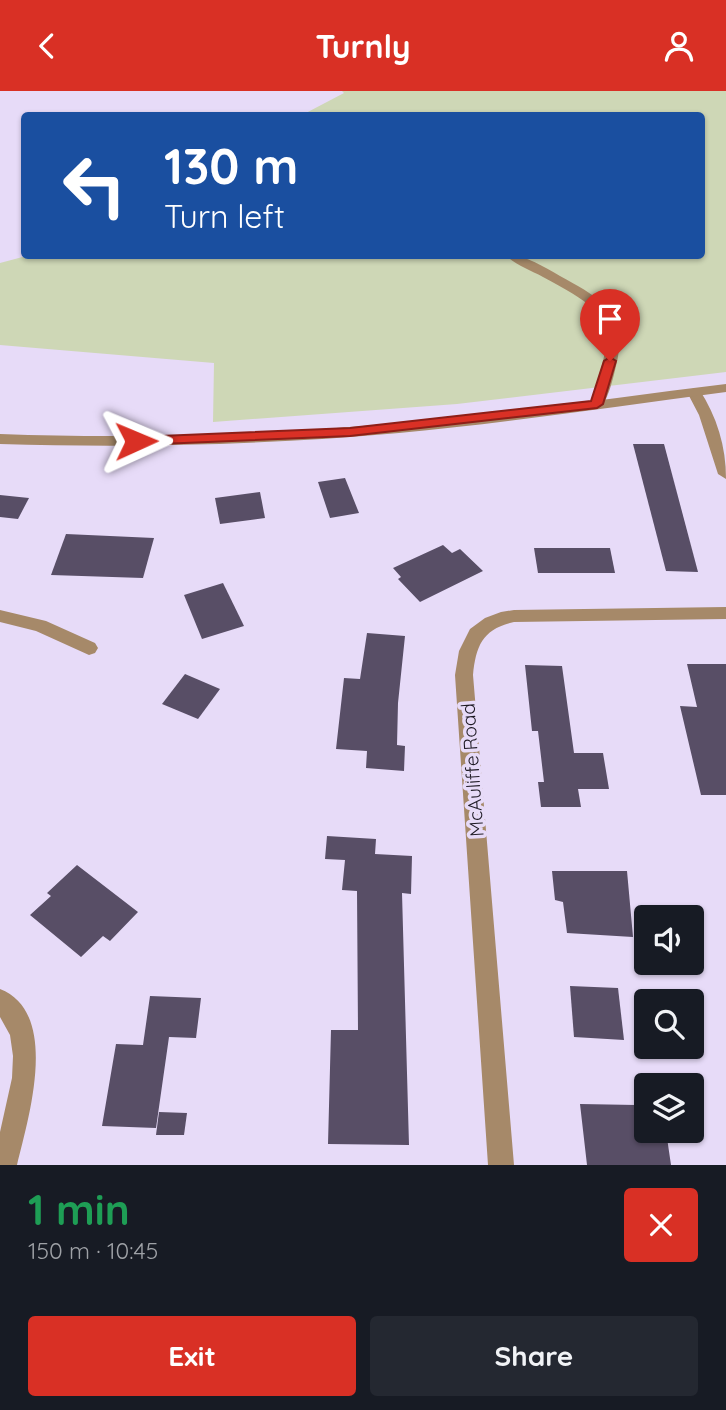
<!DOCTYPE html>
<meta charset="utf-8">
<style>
:root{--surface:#171b24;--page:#242831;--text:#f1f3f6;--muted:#9ea1a6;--accent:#d93025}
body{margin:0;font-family:Quicksand,sans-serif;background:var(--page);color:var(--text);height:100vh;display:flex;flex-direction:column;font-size:26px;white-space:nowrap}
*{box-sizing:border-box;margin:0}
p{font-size:23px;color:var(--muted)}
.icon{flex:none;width:38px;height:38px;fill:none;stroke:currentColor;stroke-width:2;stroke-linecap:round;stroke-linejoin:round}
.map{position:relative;height:1074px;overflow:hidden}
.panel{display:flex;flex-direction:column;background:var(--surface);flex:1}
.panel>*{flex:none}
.banner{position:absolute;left:21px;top:21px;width:684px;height:147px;border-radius:7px;box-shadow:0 2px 5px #0004;background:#1a4fa0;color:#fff;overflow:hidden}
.controls{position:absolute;left:634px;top:814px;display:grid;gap:14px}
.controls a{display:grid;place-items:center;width:70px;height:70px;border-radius:7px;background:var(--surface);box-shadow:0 2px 5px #0004;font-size:35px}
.pin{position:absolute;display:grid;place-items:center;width:60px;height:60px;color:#fff;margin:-72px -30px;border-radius:50% 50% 50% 0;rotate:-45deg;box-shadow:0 0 7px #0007}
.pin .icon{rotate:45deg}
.me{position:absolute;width:77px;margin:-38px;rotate:89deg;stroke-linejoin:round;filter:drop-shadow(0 0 5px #0008)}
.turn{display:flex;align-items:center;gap:24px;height:147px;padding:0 28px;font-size:32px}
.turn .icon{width:91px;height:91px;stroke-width:2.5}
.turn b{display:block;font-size:49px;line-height:60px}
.round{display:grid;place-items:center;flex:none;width:74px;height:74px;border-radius:7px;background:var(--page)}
.headline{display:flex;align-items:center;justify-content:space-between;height:119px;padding:0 28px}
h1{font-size:42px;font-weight:800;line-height:52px;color:#1e9e55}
.button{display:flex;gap:14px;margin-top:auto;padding:14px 28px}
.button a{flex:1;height:80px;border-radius:7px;background:var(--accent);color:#fff;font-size:28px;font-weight:800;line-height:80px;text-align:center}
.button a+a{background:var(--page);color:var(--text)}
header{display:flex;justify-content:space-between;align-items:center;height:91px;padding:0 28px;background:var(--accent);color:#fff;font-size:32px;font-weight:800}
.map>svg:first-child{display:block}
.green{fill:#ced7b6}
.building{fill:#584e66}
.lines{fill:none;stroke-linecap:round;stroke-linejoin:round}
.service{fill:#a68969;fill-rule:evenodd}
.minor{fill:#a68969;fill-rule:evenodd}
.tertiary{fill:#a68969;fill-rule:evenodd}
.route{fill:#d93025;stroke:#8d1f18;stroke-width:2}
.labels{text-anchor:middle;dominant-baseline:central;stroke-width:7;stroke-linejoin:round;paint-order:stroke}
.street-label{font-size:19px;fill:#1d1923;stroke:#e7dbf8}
</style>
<header><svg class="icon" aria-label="back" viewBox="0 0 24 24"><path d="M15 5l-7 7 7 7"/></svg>Turnly<svg class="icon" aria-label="person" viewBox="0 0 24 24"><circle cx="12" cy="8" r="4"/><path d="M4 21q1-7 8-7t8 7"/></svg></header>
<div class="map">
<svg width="726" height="1074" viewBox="0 0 726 1074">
<rect width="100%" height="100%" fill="#e7dbf8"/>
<!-- green -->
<path class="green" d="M342,0H726V281L457,313L213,331L214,272L0,254V172L30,164H702V24L304,23L344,2Z"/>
<!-- building -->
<g class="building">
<path d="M633,353H664L698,481L666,480Z"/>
<path d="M345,387L359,422L330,427L318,391Z"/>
<path d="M260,401L265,427L220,433L215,407Z"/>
<path d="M0,404L29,407L18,428L0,426Z"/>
<path d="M66,443L154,447L143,487L51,484Z"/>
<path d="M443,454L452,462L460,458L483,480L420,511L398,488L401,486L393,477Z"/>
<path d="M534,457H610L615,482H538Z"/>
<path d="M223,492L244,535L202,548L184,504Z"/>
<path d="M367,542L405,545L398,612L397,654L405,655L404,680L366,677L367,660L336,658L344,587L360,588Z"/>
<path d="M687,573H726V704H701L680,615L697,616Z"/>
<path d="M525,574L562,575L574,662H603L609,698H578L581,716H541L538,691H544L538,640H532Z"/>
<path d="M185,583L220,598L198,628L162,613Z"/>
<path d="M327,745L376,748L375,763L412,765L411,803L402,802L409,1054L328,1053L331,939H358L357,800L342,799L345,769L325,768Z"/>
<path d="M77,774L138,821L110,850L103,845L81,866L30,824L51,805L47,802Z"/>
<path d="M552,780H627L633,846L567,842L563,811L555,809Z"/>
<path d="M570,895L618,897L624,949L574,946Z"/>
<path d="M150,905L201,907L196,947L169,946L156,1037L102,1035L116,953L143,954Z"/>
<path d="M580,1013L636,1014L639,1031H646V1040H666L671,1074H587Z"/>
<path d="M159,1021L187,1022L184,1044H156Z"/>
</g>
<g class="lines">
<!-- service -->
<path class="service" d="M505,164C526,164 542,175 560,185C602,208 629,222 616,275C613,288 609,304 602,316L597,317L590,313C616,233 618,226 543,186C530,179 516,174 505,164Z"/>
<!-- minor -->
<g class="minor">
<path d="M694,297L699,298C717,326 726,355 726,388L718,383L699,324L687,301Z"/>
<path d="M726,516V528L514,531C483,538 476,554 473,584L514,1074H488L455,584L459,560L470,538L485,527L501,521L514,519Z"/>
<path d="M0,519L46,530L95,552L98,557L95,562L89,564L36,540L0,531Z"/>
<path d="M0,898C61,922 28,1028 17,1074H0V1041L12,987L13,965L10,944L0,926Z"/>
</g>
<!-- tertiary -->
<path class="tertiary" d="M726,293V301C617,315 508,332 399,342C266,354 133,357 0,353V343C133,348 266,344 399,332C508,323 617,306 726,293Z"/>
</g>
<!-- route -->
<path class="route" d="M610,266L616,270L603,313L597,317L350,345L136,354L130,350L136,346L350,337L591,310L604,270Z"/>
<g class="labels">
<!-- street labels -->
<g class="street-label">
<text transform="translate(472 679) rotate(-94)">McAuliffe Road</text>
</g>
</g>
</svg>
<div class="controls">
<a><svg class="icon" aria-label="sound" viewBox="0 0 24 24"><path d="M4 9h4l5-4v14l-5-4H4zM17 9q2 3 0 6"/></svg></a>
<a><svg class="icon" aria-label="search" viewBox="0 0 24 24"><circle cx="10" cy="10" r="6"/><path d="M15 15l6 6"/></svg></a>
<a><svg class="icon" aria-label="layers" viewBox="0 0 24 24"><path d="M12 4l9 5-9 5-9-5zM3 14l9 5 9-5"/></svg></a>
</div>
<div class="pin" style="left:610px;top:270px;background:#d93025"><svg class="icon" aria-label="arrive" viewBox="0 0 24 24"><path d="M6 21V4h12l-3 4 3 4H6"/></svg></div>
<svg class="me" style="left:136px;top:350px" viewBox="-20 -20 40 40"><path d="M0-17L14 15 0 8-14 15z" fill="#d93025" stroke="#fff" stroke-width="4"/></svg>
<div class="banner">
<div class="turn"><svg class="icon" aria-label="left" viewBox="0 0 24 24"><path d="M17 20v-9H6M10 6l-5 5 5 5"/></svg><div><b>130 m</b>Turn left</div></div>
</div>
</div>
<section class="panel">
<div class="headline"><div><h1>1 min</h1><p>150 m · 10:45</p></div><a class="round" style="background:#d93025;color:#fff"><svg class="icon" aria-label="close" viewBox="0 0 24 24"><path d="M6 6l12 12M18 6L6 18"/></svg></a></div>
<div class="button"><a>Exit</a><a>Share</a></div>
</section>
